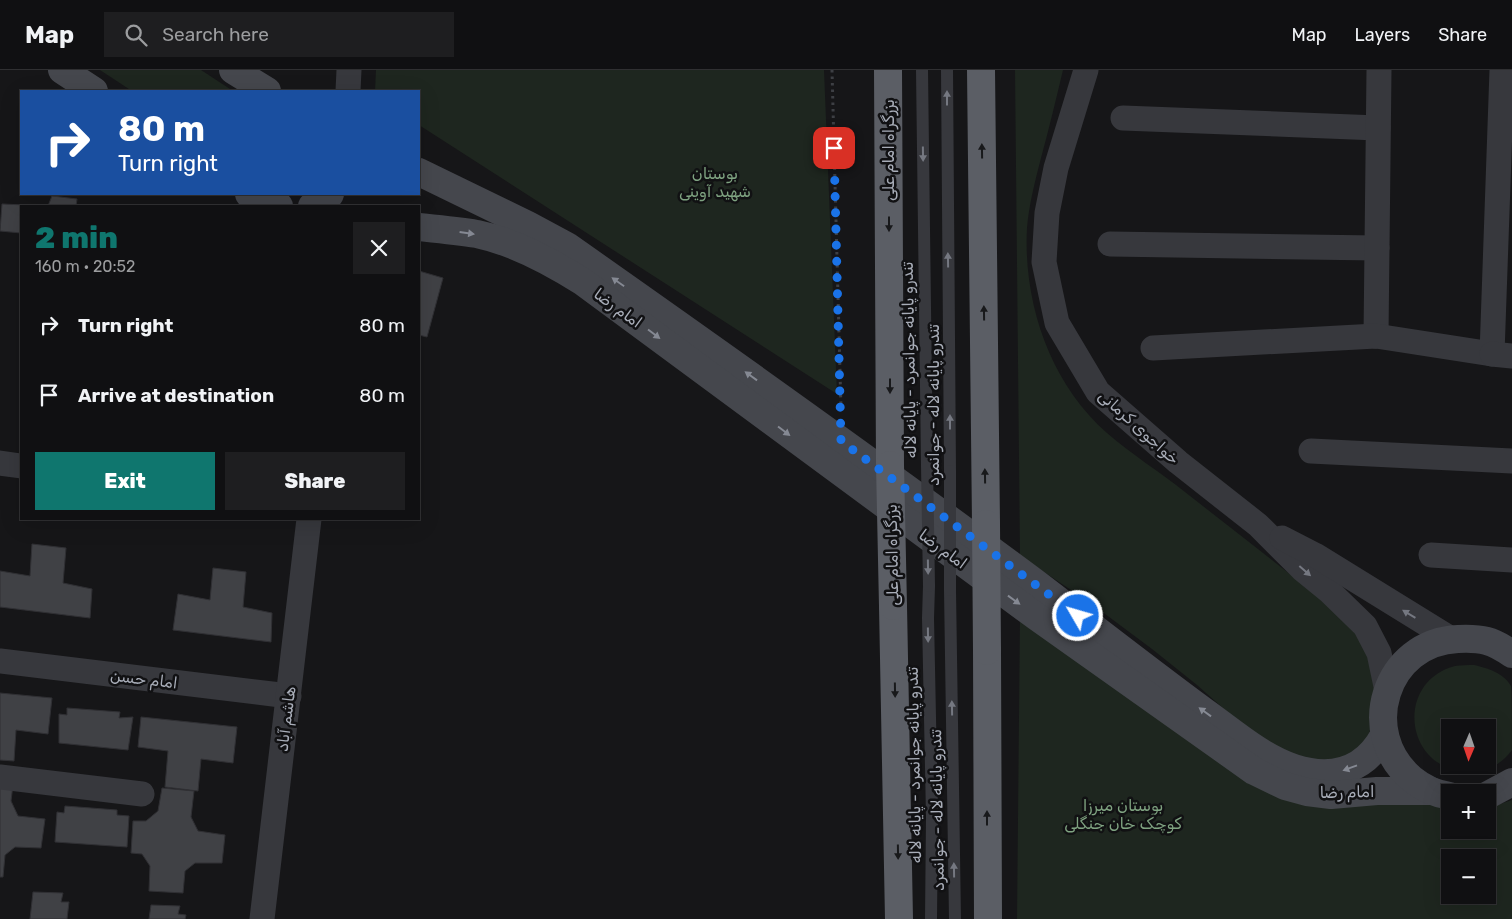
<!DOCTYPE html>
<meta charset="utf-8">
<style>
:root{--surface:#101012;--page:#1e1e20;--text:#f1f3f6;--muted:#9c9d9f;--line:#303032;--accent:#0f766e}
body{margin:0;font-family:Rubik,Cairo,sans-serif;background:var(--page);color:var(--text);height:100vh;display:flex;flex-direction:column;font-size:19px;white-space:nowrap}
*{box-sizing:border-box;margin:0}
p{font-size:16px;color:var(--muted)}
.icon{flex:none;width:28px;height:28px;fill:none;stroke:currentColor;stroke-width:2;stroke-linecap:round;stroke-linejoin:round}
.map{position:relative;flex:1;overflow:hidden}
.panel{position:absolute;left:20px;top:135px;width:400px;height:315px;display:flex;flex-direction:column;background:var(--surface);border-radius:0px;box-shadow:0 5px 20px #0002,0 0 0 1px var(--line)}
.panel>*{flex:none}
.guide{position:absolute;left:20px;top:20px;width:400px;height:105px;border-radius:0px;box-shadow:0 5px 20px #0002,0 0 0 1px var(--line);background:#1a4fa0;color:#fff;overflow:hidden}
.needle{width:32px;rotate:182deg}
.fabs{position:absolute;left:1441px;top:649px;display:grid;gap:10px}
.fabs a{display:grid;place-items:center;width:55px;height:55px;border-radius:0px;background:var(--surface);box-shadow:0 5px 20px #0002,0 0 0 1px var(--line);font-size:25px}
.pin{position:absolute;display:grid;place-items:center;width:42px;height:42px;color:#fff;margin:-21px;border-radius:10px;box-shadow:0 2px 8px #0006}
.me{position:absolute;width:55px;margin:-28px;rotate:308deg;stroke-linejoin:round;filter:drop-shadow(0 0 4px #0008)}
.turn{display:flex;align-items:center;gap:18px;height:105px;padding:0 15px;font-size:22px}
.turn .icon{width:65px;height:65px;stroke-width:2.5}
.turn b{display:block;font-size:35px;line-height:42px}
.round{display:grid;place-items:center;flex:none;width:52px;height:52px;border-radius:0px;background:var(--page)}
.headline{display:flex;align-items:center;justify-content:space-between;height:85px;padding:0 15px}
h1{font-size:30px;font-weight:800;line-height:38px;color:var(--accent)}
.action{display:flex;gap:10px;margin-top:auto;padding:10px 15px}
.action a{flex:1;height:58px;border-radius:0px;background:var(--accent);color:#fff;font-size:20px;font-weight:800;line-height:58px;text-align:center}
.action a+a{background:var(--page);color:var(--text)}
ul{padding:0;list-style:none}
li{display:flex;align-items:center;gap:15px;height:70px;padding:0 15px}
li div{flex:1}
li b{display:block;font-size:19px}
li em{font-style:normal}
header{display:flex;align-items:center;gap:30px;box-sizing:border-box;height:70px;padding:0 25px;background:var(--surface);border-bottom:1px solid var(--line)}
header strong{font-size:24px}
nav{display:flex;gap:28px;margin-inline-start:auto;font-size:18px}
.search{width:350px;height:45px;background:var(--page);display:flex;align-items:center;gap:12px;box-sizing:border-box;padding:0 18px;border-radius:0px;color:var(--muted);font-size:19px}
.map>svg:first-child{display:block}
.green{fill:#1e261f;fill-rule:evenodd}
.building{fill:#404145;stroke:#303034}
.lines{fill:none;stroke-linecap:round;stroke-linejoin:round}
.path{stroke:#3d3f44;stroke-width:3;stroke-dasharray:2.5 4;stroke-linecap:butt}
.service{stroke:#37383d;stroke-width:12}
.minor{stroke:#37383d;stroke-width:25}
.secondary{stroke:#45474d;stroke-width:28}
.trunk{stroke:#5b5e65;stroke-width:28}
.service-bridge{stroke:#37383d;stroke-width:12}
.trunk-bridge{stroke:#5b5e65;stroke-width:28}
.oneway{fill:#757881}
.oneway2{fill:#18191b}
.oneway3{fill:#858993}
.route{stroke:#1a73e8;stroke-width:9;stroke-dasharray:0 16.2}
.labels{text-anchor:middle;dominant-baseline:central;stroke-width:5;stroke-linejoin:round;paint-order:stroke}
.street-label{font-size:16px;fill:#a8adb8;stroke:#111113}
.park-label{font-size:16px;fill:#7fa381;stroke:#111113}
</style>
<header>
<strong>Map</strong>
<div class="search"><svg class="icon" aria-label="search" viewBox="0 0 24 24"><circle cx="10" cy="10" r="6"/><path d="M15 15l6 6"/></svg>Search here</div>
<nav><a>Map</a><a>Layers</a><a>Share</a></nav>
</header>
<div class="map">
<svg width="1512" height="849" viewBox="0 0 1512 849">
<rect width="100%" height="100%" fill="#161618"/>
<!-- green -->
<g class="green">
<path d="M100,0H201L233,21H132Z"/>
<path d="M376,0H824L837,324L419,55V21H375Z"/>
<path d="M1015,0H1063C1056,29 1049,59 1041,88C1035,111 1029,135 1027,158C1023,233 1050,313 1107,363C1131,384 1160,402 1185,422C1236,462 1286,501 1337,541L1356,564L1367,582L1376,619L1372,655L1366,671L1356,682L1338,691L1299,689L1251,663L1197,615L1152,579L1089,532L1020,486Z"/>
<path d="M1020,545L1192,666L1450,738V760H1488V738L1512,730V849H1017ZM1450,788H1488V825H1450Z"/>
<path d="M1474,595C1487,598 1504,603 1511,616C1512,622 1512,670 1512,680C1502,694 1487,702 1470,702C1404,701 1394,612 1455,596C1461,595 1468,595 1474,595ZM1450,658H1488V695H1450Z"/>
</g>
<!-- building -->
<g class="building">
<path d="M52,126L77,129L76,136H21V163L0,161L2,134L48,136Z"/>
<path d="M419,201L443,208L427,267L419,265Z"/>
<path d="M32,474L66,478L63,513L92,519L90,548L0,537V501L30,506Z"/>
<path d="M213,498L246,502L243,537L272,543L271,572L173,560L178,524L210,530Z"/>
<path d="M0,623L52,628L48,664L16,660L14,691L0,690Z"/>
<path d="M67,638L120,642L119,648L133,647L128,680L59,673V644L67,645Z"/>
<path d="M141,647L237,657L233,693L201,689L198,721L165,717L168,681L138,677Z"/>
<path d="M0,704L14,706L11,731L18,746L45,749L41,778L15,777L5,785L3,807H0Z"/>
<path d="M162,718L194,721L191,747L198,761L225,765L222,793H195L185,801L183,823L149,821L150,796L142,784L131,783L133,751H146L158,741Z"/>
<path d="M65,736L117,740V745L129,746L127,777L55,772L57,742L64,743Z"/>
<path d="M33,822L63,823L61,832H69L67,849H30Z"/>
<path d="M151,835L180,836L178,844L186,845L185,849H149Z"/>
</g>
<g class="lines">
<!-- path -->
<path class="path" d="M832,0L841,339"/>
<!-- service -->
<g class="service">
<path d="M922,0L927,395"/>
<path d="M947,0L950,401"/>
<path d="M929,516L928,548L932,747L931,849"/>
<path d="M950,520L955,849"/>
</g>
<!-- minor -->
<g class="minor">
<path d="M1086,0L1056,98L1047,143L1044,192L1057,253L1098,322L1178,392L1258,455L1302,499L1329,521L1365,556L1379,583L1387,621"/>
<path d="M348,21L349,0"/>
<path d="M1123,48L1378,58"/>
<path d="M1110,174L1377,178"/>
<path d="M1376,266L1379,0"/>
<path d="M1153,278L1376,266L1492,284L1502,0"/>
<path d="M1492,284L1512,286"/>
<path d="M1311,381L1512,391"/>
<path d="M0,393L21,396"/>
<path d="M1282,468L1315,485L1451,569"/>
<path d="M1431,485L1512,490"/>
<path d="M0,591L289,626"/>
<path d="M0,707L142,724"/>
<path d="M262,849L309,449"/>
</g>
<!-- secondary -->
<g class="secondary">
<path d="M62,0L94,21"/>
<path d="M233,0L267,21"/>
<path d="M419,102L528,155L567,176C725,287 882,399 1037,514C1093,557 1148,600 1205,642C1233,662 1261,687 1294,698C1332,710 1365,701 1384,665"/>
<path d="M249,124L260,132L279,136"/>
<path d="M312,136L327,128L330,124"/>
<path d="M419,157C438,159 458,161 477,164C515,172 550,191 583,212L1037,547L1254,701L1285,716L1307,722L1331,725L1377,721H1431"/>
<path d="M1488,725L1512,712"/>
<path d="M1450,726C1436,724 1423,718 1412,709C1357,663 1385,572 1458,569C1482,568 1492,570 1512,584"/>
</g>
<!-- trunk -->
<g class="trunk">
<path d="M888,0L890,395"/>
<path d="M981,0L986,454"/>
<path d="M893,536L899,849"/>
<path d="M987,581L988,849"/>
</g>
<!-- service-bridge -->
<g class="service-bridge">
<path d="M927,395L929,516"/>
<path d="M950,401V520"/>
</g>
<!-- trunk-bridge -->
<g class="trunk-bridge">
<path d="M890,395L893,536"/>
<path d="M986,454L987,581"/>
</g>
</g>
<!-- one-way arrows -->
<defs><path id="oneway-solid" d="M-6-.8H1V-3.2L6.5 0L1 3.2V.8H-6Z" transform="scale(1.25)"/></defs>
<g class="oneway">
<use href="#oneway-solid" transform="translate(947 28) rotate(-90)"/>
<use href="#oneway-solid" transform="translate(923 84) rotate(89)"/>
<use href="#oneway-solid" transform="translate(948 190) rotate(-91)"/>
<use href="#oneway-solid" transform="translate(950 352) rotate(-90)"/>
<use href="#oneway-solid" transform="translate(928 497) rotate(89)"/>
<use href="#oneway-solid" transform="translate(1305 501) rotate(41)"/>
<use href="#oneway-solid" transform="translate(1409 544) rotate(-149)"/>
<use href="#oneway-solid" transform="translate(928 565) rotate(89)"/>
<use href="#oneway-solid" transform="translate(952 638) rotate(-91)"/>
<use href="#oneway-solid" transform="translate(954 800) rotate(-91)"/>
</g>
<g class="oneway2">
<use href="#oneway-solid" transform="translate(982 81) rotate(-91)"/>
<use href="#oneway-solid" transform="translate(889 154) rotate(90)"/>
<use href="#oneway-solid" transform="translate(984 243) rotate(-91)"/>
<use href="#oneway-solid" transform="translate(890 316) rotate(90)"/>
<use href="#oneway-solid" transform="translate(985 406) rotate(-91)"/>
<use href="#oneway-solid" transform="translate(895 620) rotate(89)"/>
<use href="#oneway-solid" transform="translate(987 748) rotate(-90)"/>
<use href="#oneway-solid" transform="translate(898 782) rotate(89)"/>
</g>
<g class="oneway3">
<use href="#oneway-solid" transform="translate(467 163) rotate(8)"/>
<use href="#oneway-solid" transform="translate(618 212) rotate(-145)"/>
<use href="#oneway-solid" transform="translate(654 264) rotate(37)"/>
<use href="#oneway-solid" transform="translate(751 306) rotate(-144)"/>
<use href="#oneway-solid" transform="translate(784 361) rotate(37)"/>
<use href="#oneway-solid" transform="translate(1014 530) rotate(36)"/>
<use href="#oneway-solid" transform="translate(1205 642) rotate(-144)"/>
<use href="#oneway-solid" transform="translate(1350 698) rotate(160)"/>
</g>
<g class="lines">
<!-- route -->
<path class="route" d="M834,78L841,371L1078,546"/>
</g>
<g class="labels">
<!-- street labels -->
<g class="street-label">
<text transform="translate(888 80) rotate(-90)">بزرگراه امام علی</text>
<text transform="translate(618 238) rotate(36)">امام رضا</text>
<text transform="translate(909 290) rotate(-91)">تندرو پایانه جوانمرد - پایانه لاله</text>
<text transform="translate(933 335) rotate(-90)">تندرو پایانه لاله - جوانمرد</text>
<text transform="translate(1139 357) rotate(42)">خواجوی کرمانی</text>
<text transform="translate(943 479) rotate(36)">امام رضا</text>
<text transform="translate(892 485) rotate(-91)">بزرگراه امام علی</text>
<text transform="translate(144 609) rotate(7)">امام حسن</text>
<text transform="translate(286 649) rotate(-83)">هاشم آباد</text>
<text transform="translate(914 695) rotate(-91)">تندرو پایانه جوانمرد - پایانه لاله</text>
<text transform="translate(1347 722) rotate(-1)">امام رضا</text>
<text transform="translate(937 740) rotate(-91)">تندرو پایانه لاله - جوانمرد</text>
</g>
<!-- park labels -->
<g class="park-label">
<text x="715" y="103">بوستان<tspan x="715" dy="18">شهید آوینی</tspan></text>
<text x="1123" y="735">بوستان میرزا<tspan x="1123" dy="18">کوچک خان جنگلی</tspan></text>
</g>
</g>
</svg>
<div class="fabs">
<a><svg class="needle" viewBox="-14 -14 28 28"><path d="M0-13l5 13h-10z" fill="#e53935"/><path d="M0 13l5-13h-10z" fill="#9c9d9f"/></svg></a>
<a>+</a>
<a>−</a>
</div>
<div class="pin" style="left:834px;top:78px;background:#d93025"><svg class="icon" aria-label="arrive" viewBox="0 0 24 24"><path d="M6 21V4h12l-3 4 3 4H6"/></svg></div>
<svg class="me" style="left:1078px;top:546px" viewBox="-20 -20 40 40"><circle r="17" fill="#1a73e8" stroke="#fff" stroke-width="3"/><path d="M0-11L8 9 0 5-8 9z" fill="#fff"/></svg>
<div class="guide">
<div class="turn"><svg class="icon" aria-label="right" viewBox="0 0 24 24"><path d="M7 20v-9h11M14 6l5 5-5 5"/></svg><div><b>80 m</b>Turn right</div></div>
</div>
<section class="panel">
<div class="headline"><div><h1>2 min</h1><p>160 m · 20:52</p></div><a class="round"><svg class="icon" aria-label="close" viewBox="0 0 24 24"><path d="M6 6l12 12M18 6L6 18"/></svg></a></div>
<ul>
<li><svg class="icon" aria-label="right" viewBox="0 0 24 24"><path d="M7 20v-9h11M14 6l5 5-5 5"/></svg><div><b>Turn right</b></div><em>80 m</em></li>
<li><svg class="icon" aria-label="arrive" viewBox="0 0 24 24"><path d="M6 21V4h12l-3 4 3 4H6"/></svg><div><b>Arrive at destination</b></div><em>80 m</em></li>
</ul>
<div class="action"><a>Exit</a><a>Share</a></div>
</section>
</div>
